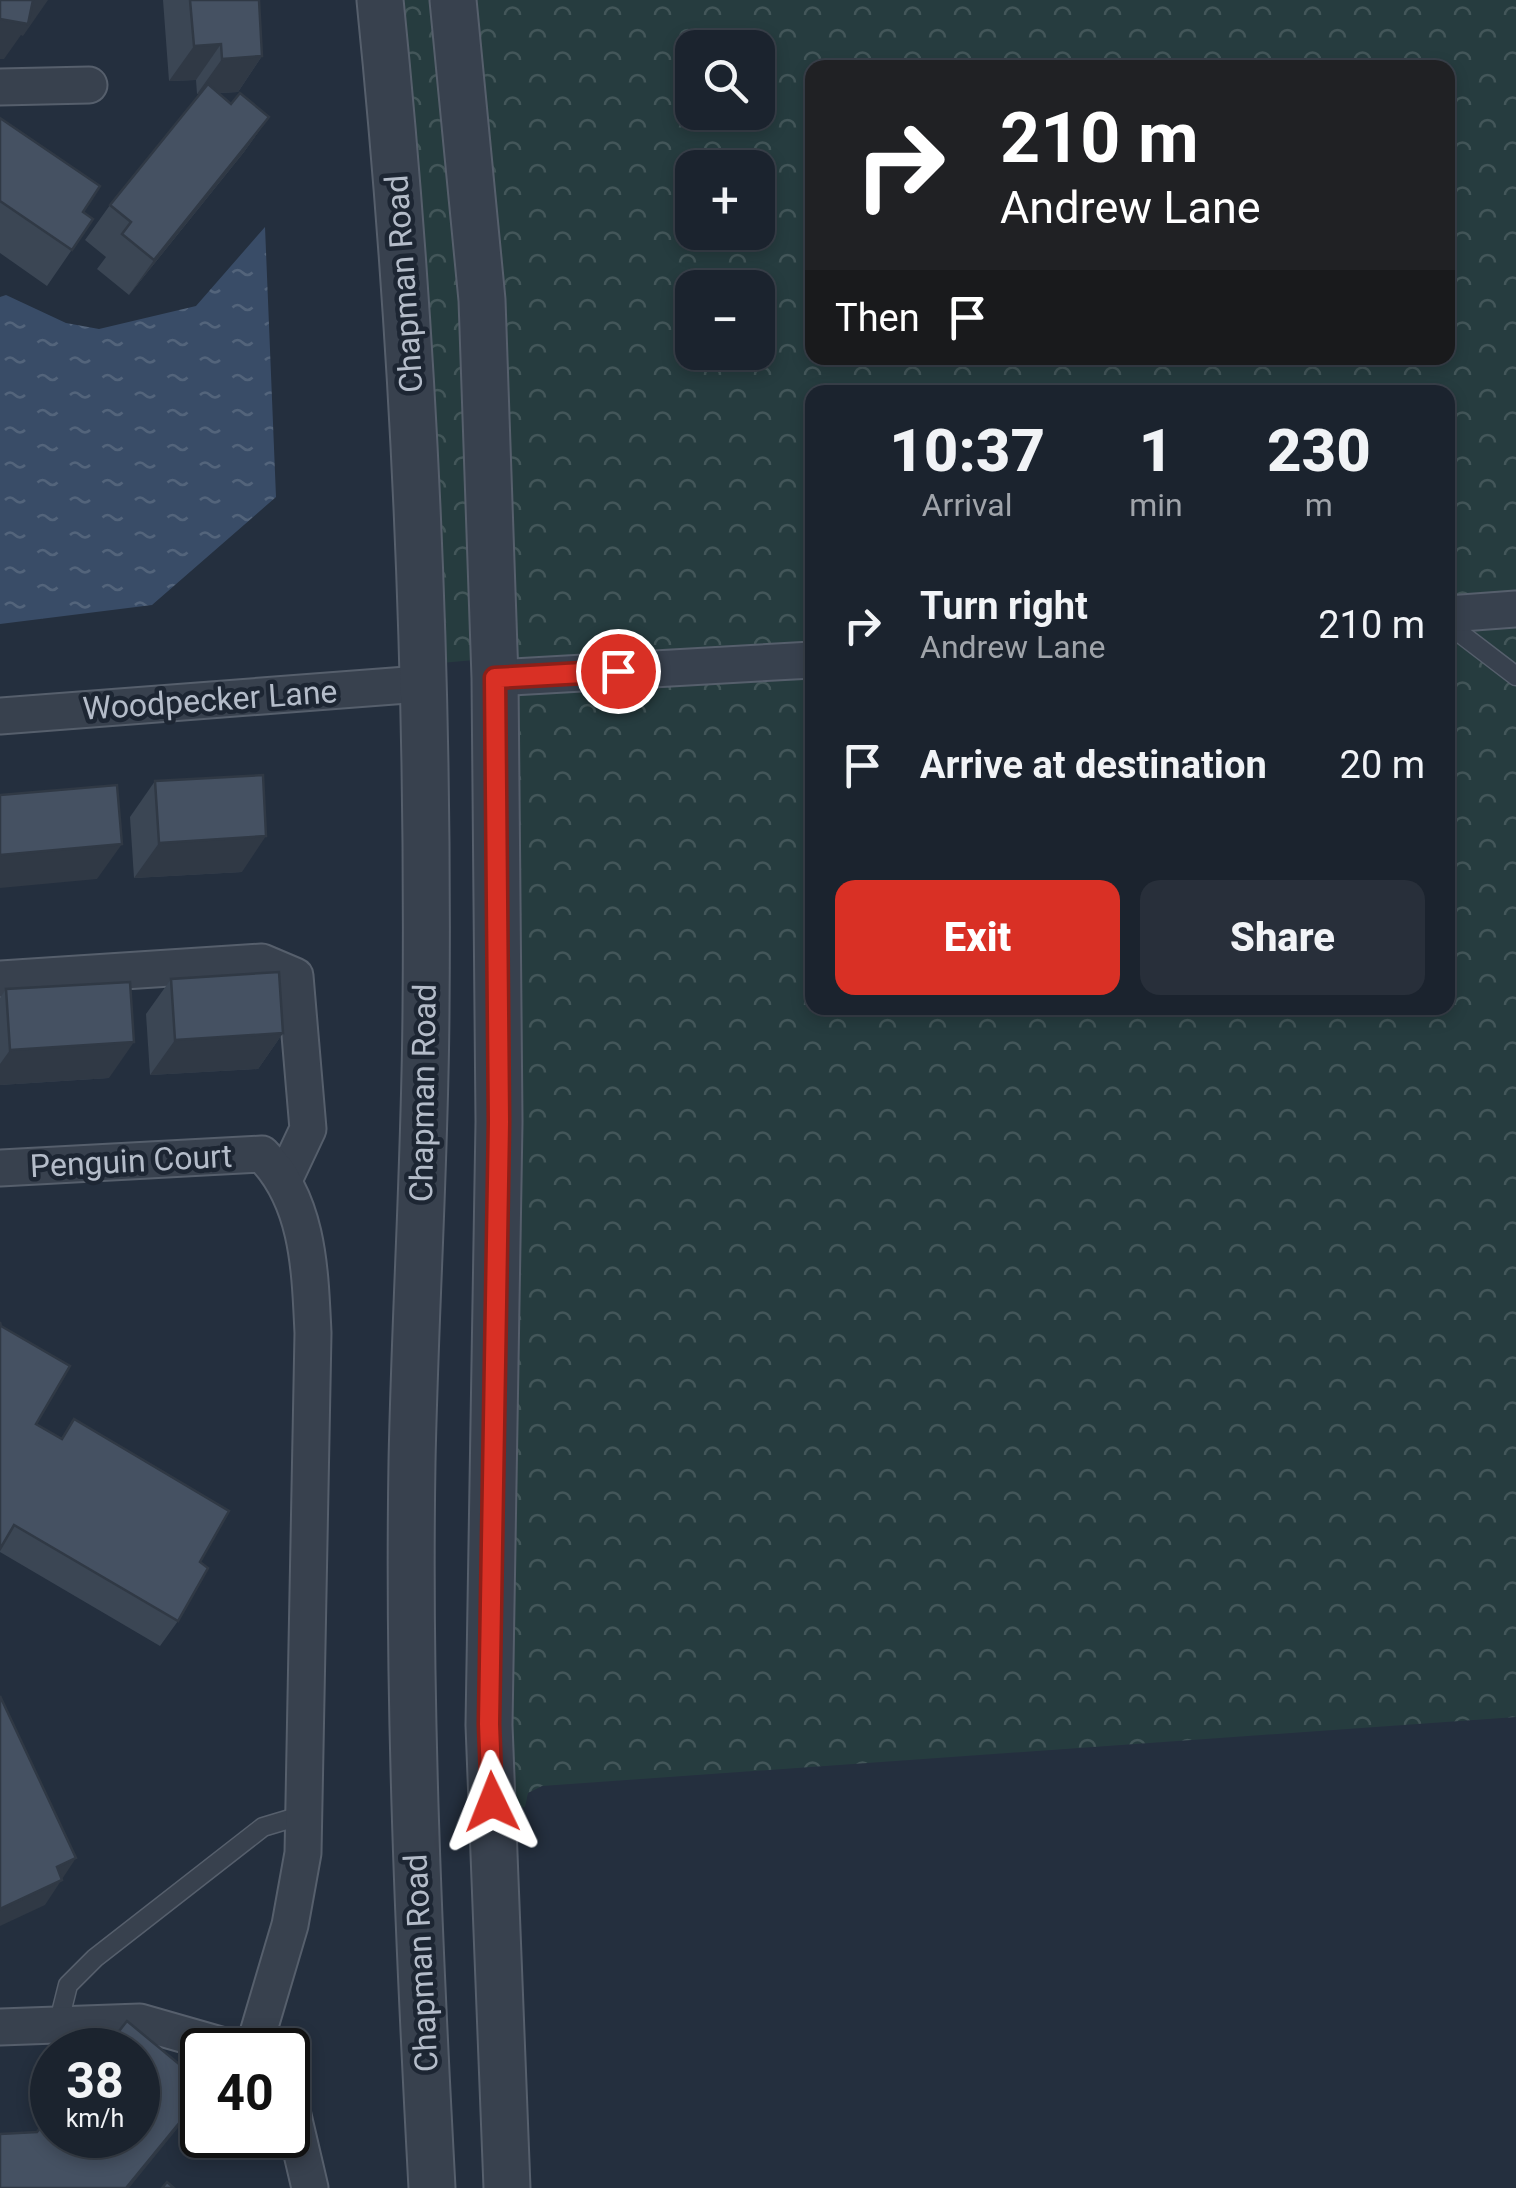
<!DOCTYPE html>
<meta charset="utf-8">
<style>
:root{--surface:#1b232e;--page:#282f3a;--text:#f1f3f6;--muted:#a0a4aa;--line:#39404a;--accent:#d93025}
body{margin:0;font-family:Roboto,sans-serif;background:var(--page);color:var(--text);height:100vh;display:flex;flex-direction:column;font-size:38px;white-space:nowrap}
*{box-sizing:border-box;margin:0}
p{font-size:32px;color:var(--muted)}
.icon{flex:none;width:55px;height:55px;fill:none;stroke:currentColor;stroke-width:2;stroke-linecap:round;stroke-linejoin:round}
.map{position:relative;flex:1;overflow:hidden}
.panel{position:absolute;left:805px;top:385px;width:650px;height:630px;display:flex;flex-direction:column;background:var(--surface);border-radius:20px;box-shadow:0 5px 15px #0003,0 0 0 2px var(--line)}
.panel>*{flex:none}
.banner{position:absolute;left:805px;top:60px;width:650px;height:305px;border-radius:20px;box-shadow:0 5px 15px #0003,0 0 0 2px var(--line);background:#202124;color:#fff;overflow:hidden}
.buttons{position:absolute;left:675px;top:30px;display:grid;gap:20px}
.buttons a{display:grid;place-items:center;width:100px;height:100px;border-radius:20px;background:var(--surface);box-shadow:0 5px 15px #0003,0 0 0 2px var(--line);font-size:50px}
.speed{position:absolute;left:30px;top:2028px;display:flex;gap:20px;font-size:50px;font-weight:700;text-align:center}
.speed>*{display:grid;place-content:center;width:130px;height:130px;border-radius:50%;background:var(--surface);box-shadow:0 5px 15px #0003,0 0 0 2px var(--line);line-height:1}
.speed small{font-size:25px;font-weight:400}
.speed .limit{border:5px solid #111;border-radius:15px;background:#fff;color:#111}
.pin{position:absolute;display:grid;place-items:center;width:85px;height:85px;color:#fff;margin:-42px;border:5px solid #fff;border-radius:50%;box-shadow:0 2px 10px #0007}
.me{position:absolute;width:110px;margin:-55px;rotate:358deg;stroke-linejoin:round;filter:drop-shadow(0 0 8px #0008)}
.turn{display:flex;align-items:center;gap:35px;height:210px;padding:0 30px;font-size:45px}
.turn .icon{width:130px;height:130px;stroke-width:2.5}
.turn b{display:block;font-size:70px;line-height:85px}
.then{display:flex;align-items:center;height:95px;padding:0 30px;background:#0003;gap:20px;font-size:38px}
.eta{display:flex;justify-content:space-evenly;align-items:center;height:170px;text-align:center}
.eta b{font-size:60px;font-weight:800;line-height:70px}
.action{display:flex;gap:20px;margin-top:auto;padding:20px 30px}
.action a{flex:1;height:115px;border-radius:20px;background:var(--accent);color:#fff;font-size:40px;font-weight:800;line-height:115px;text-align:center}
.action a+a{background:var(--page);color:var(--text)}
ul{padding:0;list-style:none}
li{display:flex;align-items:center;gap:30px;height:140px;padding:0 30px}
li div{flex:1}
li b{display:block;font-size:38px}
li em{font-style:normal}
.map>svg:first-child{display:block}
.forest{fill:url(#forest-crowns);fill-rule:evenodd}
.water{fill:url(#water-ripples)}
.lines{fill:none;stroke-linecap:round;stroke-linejoin:round}
.service-casing{stroke:#565f6c;stroke-width:21}
.minor-casing{stroke:#565f6c;stroke-width:39}
.tertiary-casing{stroke:#565f6c;stroke-width:49}
.service{stroke:#38414e;stroke-width:18}
.minor{stroke:#38414e;stroke-width:35}
.tertiary{stroke:#38414e;stroke-width:45}
.wall{fill:#3b4654}
.shaded-wall{fill:#303945}
.building{fill:#455162;stroke:#303945;stroke-width:2.5}
.route-casing{stroke:#8d1f18;stroke-width:25}
.route{stroke:#d93025;stroke-width:18}
.labels{text-anchor:middle;dominant-baseline:central;stroke-width:9;stroke-linejoin:round;paint-order:stroke}
.street-label{font-size:32px;fill:#b4bcc9;stroke:#1d2633}
</style>
<div class="map">
<svg width="1516" height="2188" viewBox="0 0 1516 2188">
<defs>
<pattern id="forest-crowns" width="20" height="18" patternUnits="userSpaceOnUse" patternTransform="scale(2.5)"><rect width="20" height="18" fill="#263c3f"/><path d="M2 6a3 3 0 1 1 6 0M12 15a3 3 0 1 1 6 0" fill="none" stroke="#435659"/></pattern>
<pattern id="water-ripples" width="26" height="14" patternUnits="userSpaceOnUse" patternTransform="scale(2.5)"><rect width="26" height="14" fill="#394c67"/><path d="M2 4q2-2 4 0t4 0M15 11q2-2 4 0t4 0" fill="none" stroke="#53647b"/></pattern>
</defs>
<rect width="100%" height="100%" fill="#242f3e"/>
<!-- forest -->
<g class="forest">
<path d="M401,0H432L461,301L474,660L441,663L434,368Z"/>
<path d="M474,0H1516V590L1448,595V392H812V641L516,658ZM692,48H758V112H692ZM812,68H1448V358H812ZM692,168H758V232H692ZM692,288H758V352H692Z"/>
<path d="M1516,627V1717L542,1786L528,1793L525,1807L513,1808L510,1724L516,695L812,679V1008H1448V633Z"/>
</g>
<!-- water -->
<path class="water" d="M265,227L276,497L152,605L0,624V297L6,295L66,323L99,329L196,306Z"/>
<g class="lines">
<!-- service casing -->
<g class="service-casing">
<g id="service">
<path d="M1448,624L1516,676"/>
<path d="M58,2025L68,1985L95,1958L263,1827L303,1815"/>
</g>
</g>
<!-- minor casing -->
<g class="minor-casing">
<g id="minor">
<path d="M0,87L89,85"/>
<path d="M1448,614L1516,609"/>
<path d="M495,678L812,660"/>
<path d="M0,716L420,684"/>
<path d="M0,979L262,962L295,976L308,1129L284,1180"/>
<path d="M0,1168L262,1154C309,1201 310,1271 313,1333L303,1853L290,1925L253,2050"/>
<path d="M0,2027L140,2022L238,2050"/>
<path d="M288,2094L310,2188"/>
</g>
</g>
<!-- tertiary casing -->
<g class="tertiary-casing">
<g id="tertiary">
<path d="M380,0C414,336 429,674 426,1011C425,1161 415,1312 412,1462C408,1704 419,1946 432,2188"/>
<path d="M453,0L482,300L495,678L499,1122L489,1725L507,2188"/>
</g>
</g>
<!-- service -->
<use href="#service" class="service"/>
<!-- minor -->
<use href="#minor" class="minor"/>
<!-- tertiary -->
<use href="#tertiary" class="tertiary"/>
</g>
<!-- wall -->
<g class="wall">
<path d="M163,0H259L262,56L238,92L219,93L231,104L269,117L244,152L129,295L97,269L106,257L85,240L110,205L199,94H197L196,80L169,81Z"/>
<path d="M0,118L83,212L93,219L47,286L0,253Z"/>
<path d="M155,781L242,872L134,878L130,817Z"/>
<path d="M171,979L283,1033L258,1069L150,1075L146,1014Z"/>
<path d="M6,989L109,1078L0,1085V998Z"/>
<path d="M0,1322L36,1424L61,1439L74,1419L200,1562L178,1621L160,1646L0,1552Z"/>
</g>
<!-- shaded-wall -->
<g class="shaded-wall">
<path d="M31,0H48L23,36L21,35L4,59H0V19Z"/>
<path d="M221,44L196,80L169,81L194,46Z"/>
<path d="M262,56L238,92L197,94L222,59Z"/>
<path d="M269,117L244,152L129,295L154,260Z"/>
<path d="M266,836L242,872L134,878L159,843Z"/>
<path d="M122,844L97,879L0,888V855Z"/>
<path d="M283,1033L258,1069L150,1075L175,1040Z"/>
<path d="M134,1042L109,1078L0,1085V1064L10,1050Z"/>
<path d="M76,1858L45,1905L0,1926V1909L57,1867Z"/>
<path d="M202,2096L190,2113L129,2188H126Z"/>
</g>
<!-- building -->
<g class="building">
<path d="M0,0H33L28,24L0,19Z"/>
<path d="M190,0H259L262,56L222,59L221,44L194,46Z"/>
<path d="M208,84L231,104L240,93L269,117L154,260L122,234L131,222L110,205Z"/>
<path d="M0,118L100,186L83,212L93,219L72,250L0,201Z"/>
<path d="M263,775L266,836L159,843L155,781Z"/>
<path d="M117,785L122,844L0,855V795Z"/>
<path d="M279,972L283,1033L175,1040L171,979Z"/>
<path d="M130,982L134,1042L10,1050L6,989Z"/>
<path d="M0,1322L1,1326L70,1366L36,1424L62,1439L74,1419L229,1511L200,1562L208,1568L178,1621L14,1525L0,1549Z"/>
<path d="M0,1696L76,1858L57,1867L62,1880L0,1909Z"/>
<path d="M127,2021L202,2083V2095L126,2188H0V2134L37,2132L52,2112V2135H138V2050H104Z"/>
<path d="M167,2182L174,2188H162Z"/>
</g>
<g class="lines">
<!-- route casing -->
<g class="route-casing">
<path id="route" d="M492,1802L489,1724L499,1122L495,678L618,671"/>
</g>
<!-- route -->
<use href="#route" class="route"/>
</g>
<g class="labels">
<!-- street labels -->
<g class="street-label">
<text transform="translate(404 284) rotate(-94)">Chapman Road</text>
<text transform="translate(210 700) rotate(-4)">Woodpecker Lane</text>
<text transform="translate(423 1093) rotate(-89)">Chapman Road</text>
<text transform="translate(131 1161) rotate(-3)">Penguin Court</text>
<text transform="translate(421 1963) rotate(-93)">Chapman Road</text>
</g>
</g>
</svg>
<div class="buttons">
<a><svg class="icon" aria-label="search" viewBox="0 0 24 24"><circle cx="10" cy="10" r="6"/><path d="M15 15l6 6"/></svg></a>
<a>+</a>
<a>−</a>
</div>
<div class="speed"><div>38<small>km/h</small></div><div class="limit">40</div></div>
<div class="pin" style="left:618px;top:671px;background:#d93025"><svg class="icon" aria-label="arrive" viewBox="0 0 24 24"><path d="M6 21V4h12l-3 4 3 4H6"/></svg></div>
<svg class="me" style="left:492px;top:1802px" viewBox="-20 -20 40 40"><path d="M0-17L14 15 0 8-14 15z" fill="#d93025" stroke="#fff" stroke-width="4"/></svg>
<div class="banner">
<div class="turn"><svg class="icon" aria-label="right" viewBox="0 0 24 24"><path d="M7 20v-9h11M14 6l5 5-5 5"/></svg><div><b>210 m</b>Andrew Lane</div></div>
<div class="then">Then<svg class="icon" aria-label="arrive" viewBox="0 0 24 24"><path d="M6 21V4h12l-3 4 3 4H6"/></svg></div>
</div>
<section class="panel">
<div class="eta">
<div><b>10:37</b><p>Arrival</p></div>
<div><b>1</b><p>min</p></div>
<div><b>230</b><p>m</p></div>
</div>
<ul>
<li><svg class="icon" aria-label="right" viewBox="0 0 24 24"><path d="M7 20v-9h11M14 6l5 5-5 5"/></svg><div><b>Turn right</b><p>Andrew Lane</p></div><em>210 m</em></li>
<li><svg class="icon" aria-label="arrive" viewBox="0 0 24 24"><path d="M6 21V4h12l-3 4 3 4H6"/></svg><div><b>Arrive at destination</b></div><em>20 m</em></li>
</ul>
<div class="action"><a>Exit</a><a>Share</a></div>
</section>
</div>
